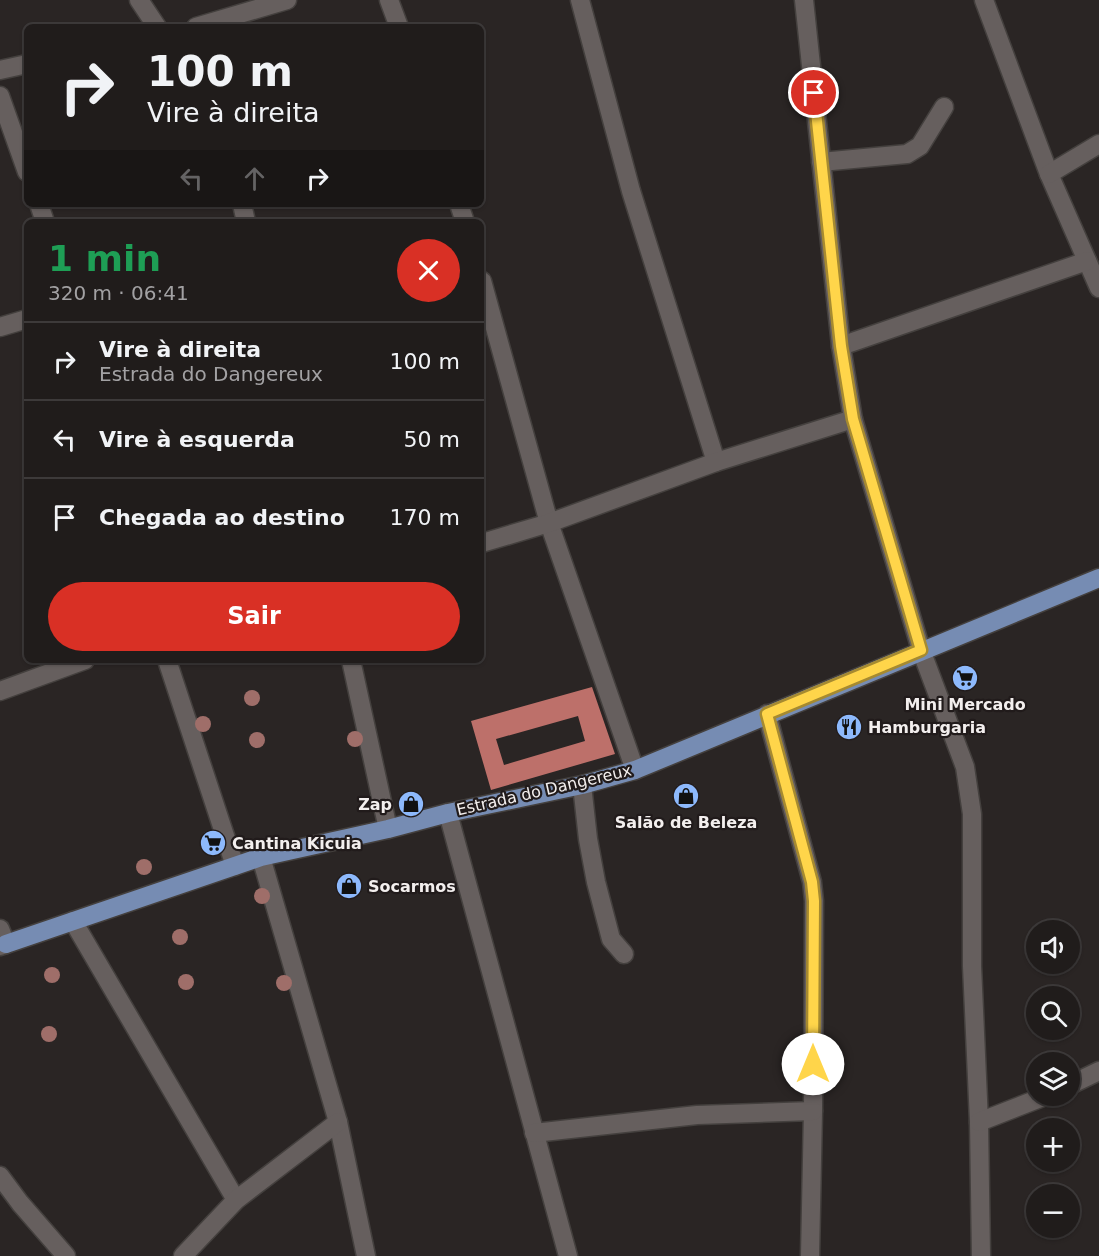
<!DOCTYPE html>
<html lang="pt">
<meta charset="utf-8">
<style>
:root{--surface:#201c1b;--page:#2d2928;--text:#f1f3f6;--muted:#a2a1a3;--line:#3d3a3a;--accent:#d93025}
body{margin:0;font-family:"DejaVu Sans",sans-serif;background:var(--page);color:var(--text);height:100vh;display:flex;flex-direction:column;font-size:22px;white-space:nowrap}
*{box-sizing:border-box;margin:0}
p{font-size:20px;color:var(--muted)}
.icon{flex:none;width:33px;height:33px;fill:none;stroke:currentColor;stroke-width:2;stroke-linecap:round;stroke-linejoin:round}
.map{position:relative;flex:1;overflow:hidden}
.panel{position:absolute;left:24px;top:219px;width:460px;height:444px;display:flex;flex-direction:column;background:var(--surface);border-radius:9px;box-shadow:0 2px 4px #0004,0 0 0 2px var(--line)}
.panel>*{flex:none}
.top-card{position:absolute;left:24px;top:24px;width:460px;height:183px;border-radius:9px;box-shadow:0 2px 4px #0004,0 0 0 2px var(--line);background:#201c1b;color:var(--text);overflow:hidden}
.tools{position:absolute;left:1026px;top:920px;display:grid;gap:12px}
.tools a{display:grid;place-items:center;width:54px;height:54px;border-radius:50%;background:var(--surface);box-shadow:0 2px 4px #0004,0 0 0 2px var(--line);font-size:30px}
.pin{position:absolute;display:grid;place-items:center;width:51px;height:51px;color:#fff;margin:-26px;border:3px solid #fff;border-radius:50%;box-shadow:0 2px 6px #0007}
.me{position:absolute;width:66px;margin:-33px;rotate:0deg;stroke-linejoin:round;filter:drop-shadow(0 0 4px #0008)}
.turn{display:flex;align-items:center;gap:21px;height:126px;padding:0 24px;font-size:27px}
.turn .icon{width:78px;height:78px;stroke-width:2.5}
.turn b{display:block;font-size:42px;line-height:51px}
.lanes{display:flex;align-items:center;height:57px;padding:0 24px;background:#0003;justify-content:center;gap:30px;direction:ltr}
.lanes .off{opacity:.35}
.round{display:grid;place-items:center;flex:none;width:63px;height:63px;border-radius:32px;background:var(--page)}
.headline{display:flex;align-items:center;justify-content:space-between;height:102px;padding:0 24px}
h1{font-size:36px;font-weight:800;line-height:45px;color:#1e9e55}
.cta{display:flex;gap:12px;margin-top:auto;padding:12px 24px}
.cta a{flex:1;height:69px;border-radius:36px;background:var(--accent);color:#fff;font-size:24px;font-weight:800;line-height:69px;text-align:center}
ul{padding:0;list-style:none}
li{display:flex;align-items:center;gap:18px;height:78px;padding:0 24px;border-top:2px solid var(--line)}
li div{flex:1}
li b{display:block;font-size:22px}
li em{font-style:normal}
.map>svg:first-child{display:block}
.building{fill:#bd706a;fill-rule:evenodd}
.lines{fill:none;stroke-linecap:round;stroke-linejoin:round}
.minor-casing{stroke:#44403e;stroke-width:21}
.major-casing{stroke:#44403e;stroke-width:21}
.minor{stroke:#665f5e;stroke-width:18}
.major{stroke:#768cb3;stroke-width:18}
.tree{fill:#9f6e69}
.route-casing{stroke:#a68a30;stroke-width:15}
.route{stroke:#ffd54a;stroke-width:10}
.labels{text-anchor:middle;dominant-baseline:central;stroke-width:4.5;stroke-linejoin:round;paint-order:stroke}
.poi-label{font-size:16px;font-weight:bold;fill:#f3efee;stroke:#211b1b;text-anchor:start}
.street-label{font-size:16px;fill:#f3efee;stroke:#211b1b}
</style>
<div class="map">
<svg width="1099" height="1256" viewBox="0 0 1099 1256">
<rect width="100%" height="100%" fill="#2a2524"/>
<!-- building -->
<path class="building" d="M592,687L615,754L491,790L471,721ZM578,716L585,741L504,765L496,739Z"/>
<g class="lines">
<!-- minor casing -->
<g class="minor-casing">
<g id="minor">
<path d="M139,0L157,27"/>
<path d="M389,0L399,27"/>
<path d="M580,0L631,191L716,462"/>
<path d="M984,0L1049,174L1099,288"/>
<path d="M196,27L287,0"/>
<path d="M0,70L27,64"/>
<path d="M0,96L27,172"/>
<path d="M821,162L907,154L920,146L944,107"/>
<path d="M1049,174L1099,144"/>
<path d="M39,204L45,222"/>
<path d="M242,204L246,222"/>
<path d="M459,204L465,222"/>
<path d="M482,281L549,523L635,770"/>
<path d="M0,327L27,319"/>
<path d="M841,346L1087,261"/>
<path d="M853,419L921,650L965,767L972,814V966L979,1122L981,1256"/>
<path d="M482,543L549,523L716,462L853,419L841,346L804,0"/>
<path d="M167,660L235,866"/>
<path d="M351,660L388,829"/>
<path d="M0,691L85,660"/>
<path d="M767,714L812,882L814,901L813,1111L810,1256"/>
<path d="M582,785L588,839L596,882L611,939L624,954"/>
<path d="M448,813L568,1256"/>
<path d="M261,857L338,1122L366,1256"/>
<path d="M73,921L236,1200"/>
<path d="M0,929L6,944L0,946"/>
<path d="M1070,1085L1099,1071"/>
<path d="M979,1122L1048,1095"/>
<path d="M534,1133L697,1115L813,1111"/>
<path d="M0,1176L20,1203L66,1256"/>
<path d="M183,1256L236,1200L338,1122"/>
</g>
</g>
<!-- major casing -->
<g class="major-casing">
<path id="major" d="M6,944L261,857L388,829L448,813L582,785L635,770L1099,578"/>
</g>
<!-- minor -->
<use href="#minor" class="minor"/>
<!-- major -->
<use href="#major" class="major"/>
</g>
<!-- trees -->
<g class="tree">
<circle cx="252" cy="698" r="8"/>
<circle cx="203" cy="724" r="8"/>
<circle cx="355" cy="739" r="8"/>
<circle cx="257" cy="740" r="8"/>
<circle cx="144" cy="867" r="8"/>
<circle cx="262" cy="896" r="8"/>
<circle cx="180" cy="937" r="8"/>
<circle cx="52" cy="975" r="8"/>
<circle cx="186" cy="982" r="8"/>
<circle cx="284" cy="983" r="8"/>
<circle cx="49" cy="1034" r="8"/>
</g>
<g class="lines">
<!-- route casing -->
<g class="route-casing">
<path id="route" d="M813,1064L814,901L812,882L767,714L921,650L853,419L841,346L814,93"/>
</g>
<!-- route -->
<use href="#route" class="route"/>
</g>
<!-- icons -->
<defs>
<g id="supermarket-disc" transform="scale(1.35)"><circle r="9.5" fill="#8db9fc" stroke="#211b1b"/><path d="M-6-5.5h2.5l.6 2H6L4.5 2H-2.5L-4.4-4H-6ZM-1.5 3.2a1.3 1.3 0 1 0 .1 0ZM3 3.2a1.3 1.3 0 1 0 .1 0Z" fill="#111"/></g>
<g id="restaurant-disc" transform="scale(1.35)"><circle r="9.5" fill="#8db9fc" stroke="#211b1b"/><path d="M-5-6h1v4h1v-4h1v4h1v-4h1v5L-1.5 .5V6h-2V.5L-5-1ZM5-6V6H3V1.5H1.5Q1.5-4 5-6Z" fill="#111"/></g>
<g id="shop-disc" transform="scale(1.35)"><circle r="9.5" fill="#8db9fc" stroke="#211b1b"/><path d="M-5-2.5h2.3a2.7 3.5 0 0 1 5.4 0H5L5.5 6h-11ZM-1.5-2.5h3a1.5 2.3 0 0 0-3 0Z" fill="#111"/></g>
</defs>
<g fill-rule="evenodd">
<use href="#supermarket-disc" x="965" y="678"/>
<use href="#restaurant-disc" x="849" y="727"/>
<use href="#shop-disc" x="686" y="796"/>
<use href="#shop-disc" x="411" y="804"/>
<use href="#supermarket-disc" x="213" y="843"/>
<use href="#shop-disc" x="349" y="886"/>
</g>
<g class="labels">
<!-- poi labels -->
<g class="poi-label">
<text x="965" y="704" text-anchor="middle">Mini Mercado</text>
<text x="868" y="727">Hamburgaria</text>
<text x="392" y="804" text-anchor="end">Zap</text>
<text x="686" y="822" text-anchor="middle">Salão de Beleza</text>
<text x="232" y="843">Cantina Kicuia</text>
<text x="368" y="886">Socarmos</text>
</g>
<!-- street labels -->
<g class="street-label">
<text transform="translate(544 790) rotate(-13)">Estrada do Dangereux</text>
</g>
</g>
</svg>
<div class="tools">
<a><svg class="icon" aria-label="sound" viewBox="0 0 24 24"><path d="M4 9h4l5-4v14l-5-4H4zM17 9q2 3 0 6"/></svg></a>
<a><svg class="icon" aria-label="search" viewBox="0 0 24 24"><circle cx="10" cy="10" r="6"/><path d="M15 15l6 6"/></svg></a>
<a><svg class="icon" aria-label="layers" viewBox="0 0 24 24"><path d="M12 4l9 5-9 5-9-5zM3 14l9 5 9-5"/></svg></a>
<a>+</a>
<a>−</a>
</div>
<div class="pin" style="left:814px;top:93px;background:#d93025"><svg class="icon" aria-label="arrive" viewBox="0 0 24 24"><path d="M6 21V4h12l-3 4 3 4H6"/></svg></div>
<svg class="me" style="left:813px;top:1064px" viewBox="-20 -20 40 40"><circle r="19" fill="#fff"/><path d="M0-13L10 11 0 6-10 11z" fill="#ffd54a"/></svg>
<div class="top-card">
<div class="turn"><svg class="icon" aria-label="right" viewBox="0 0 24 24"><path d="M7 20v-9h11M14 6l5 5-5 5"/></svg><div><b>100 m</b>Vire à direita</div></div>
<div class="lanes"><svg class="icon off" aria-label="left" viewBox="0 0 24 24"><path d="M17 20v-9H6M10 6l-5 5 5 5"/></svg><svg class="icon off" aria-label="ahead" viewBox="0 0 24 24"><path d="M12 20V5M6 11l6-6 6 6"/></svg><svg class="icon" aria-label="right" viewBox="0 0 24 24"><path d="M7 20v-9h11M14 6l5 5-5 5"/></svg></div>
</div>
<section class="panel">
<div class="headline"><div><h1>1 min</h1><p>320 m · 06:41</p></div><a class="round" style="background:#d93025;color:#fff"><svg class="icon" aria-label="close" viewBox="0 0 24 24"><path d="M6 6l12 12M18 6L6 18"/></svg></a></div>
<ul>
<li><svg class="icon" aria-label="right" viewBox="0 0 24 24"><path d="M7 20v-9h11M14 6l5 5-5 5"/></svg><div><b>Vire à direita</b><p>Estrada do Dangereux</p></div><em>100 m</em></li>
<li><svg class="icon" aria-label="left" viewBox="0 0 24 24"><path d="M17 20v-9H6M10 6l-5 5 5 5"/></svg><div><b>Vire à esquerda</b></div><em>50 m</em></li>
<li><svg class="icon" aria-label="arrive" viewBox="0 0 24 24"><path d="M6 21V4h12l-3 4 3 4H6"/></svg><div><b>Chegada ao destino</b></div><em>170 m</em></li>
</ul>
<div class="cta"><a>Sair</a></div>
</section>
</div>
